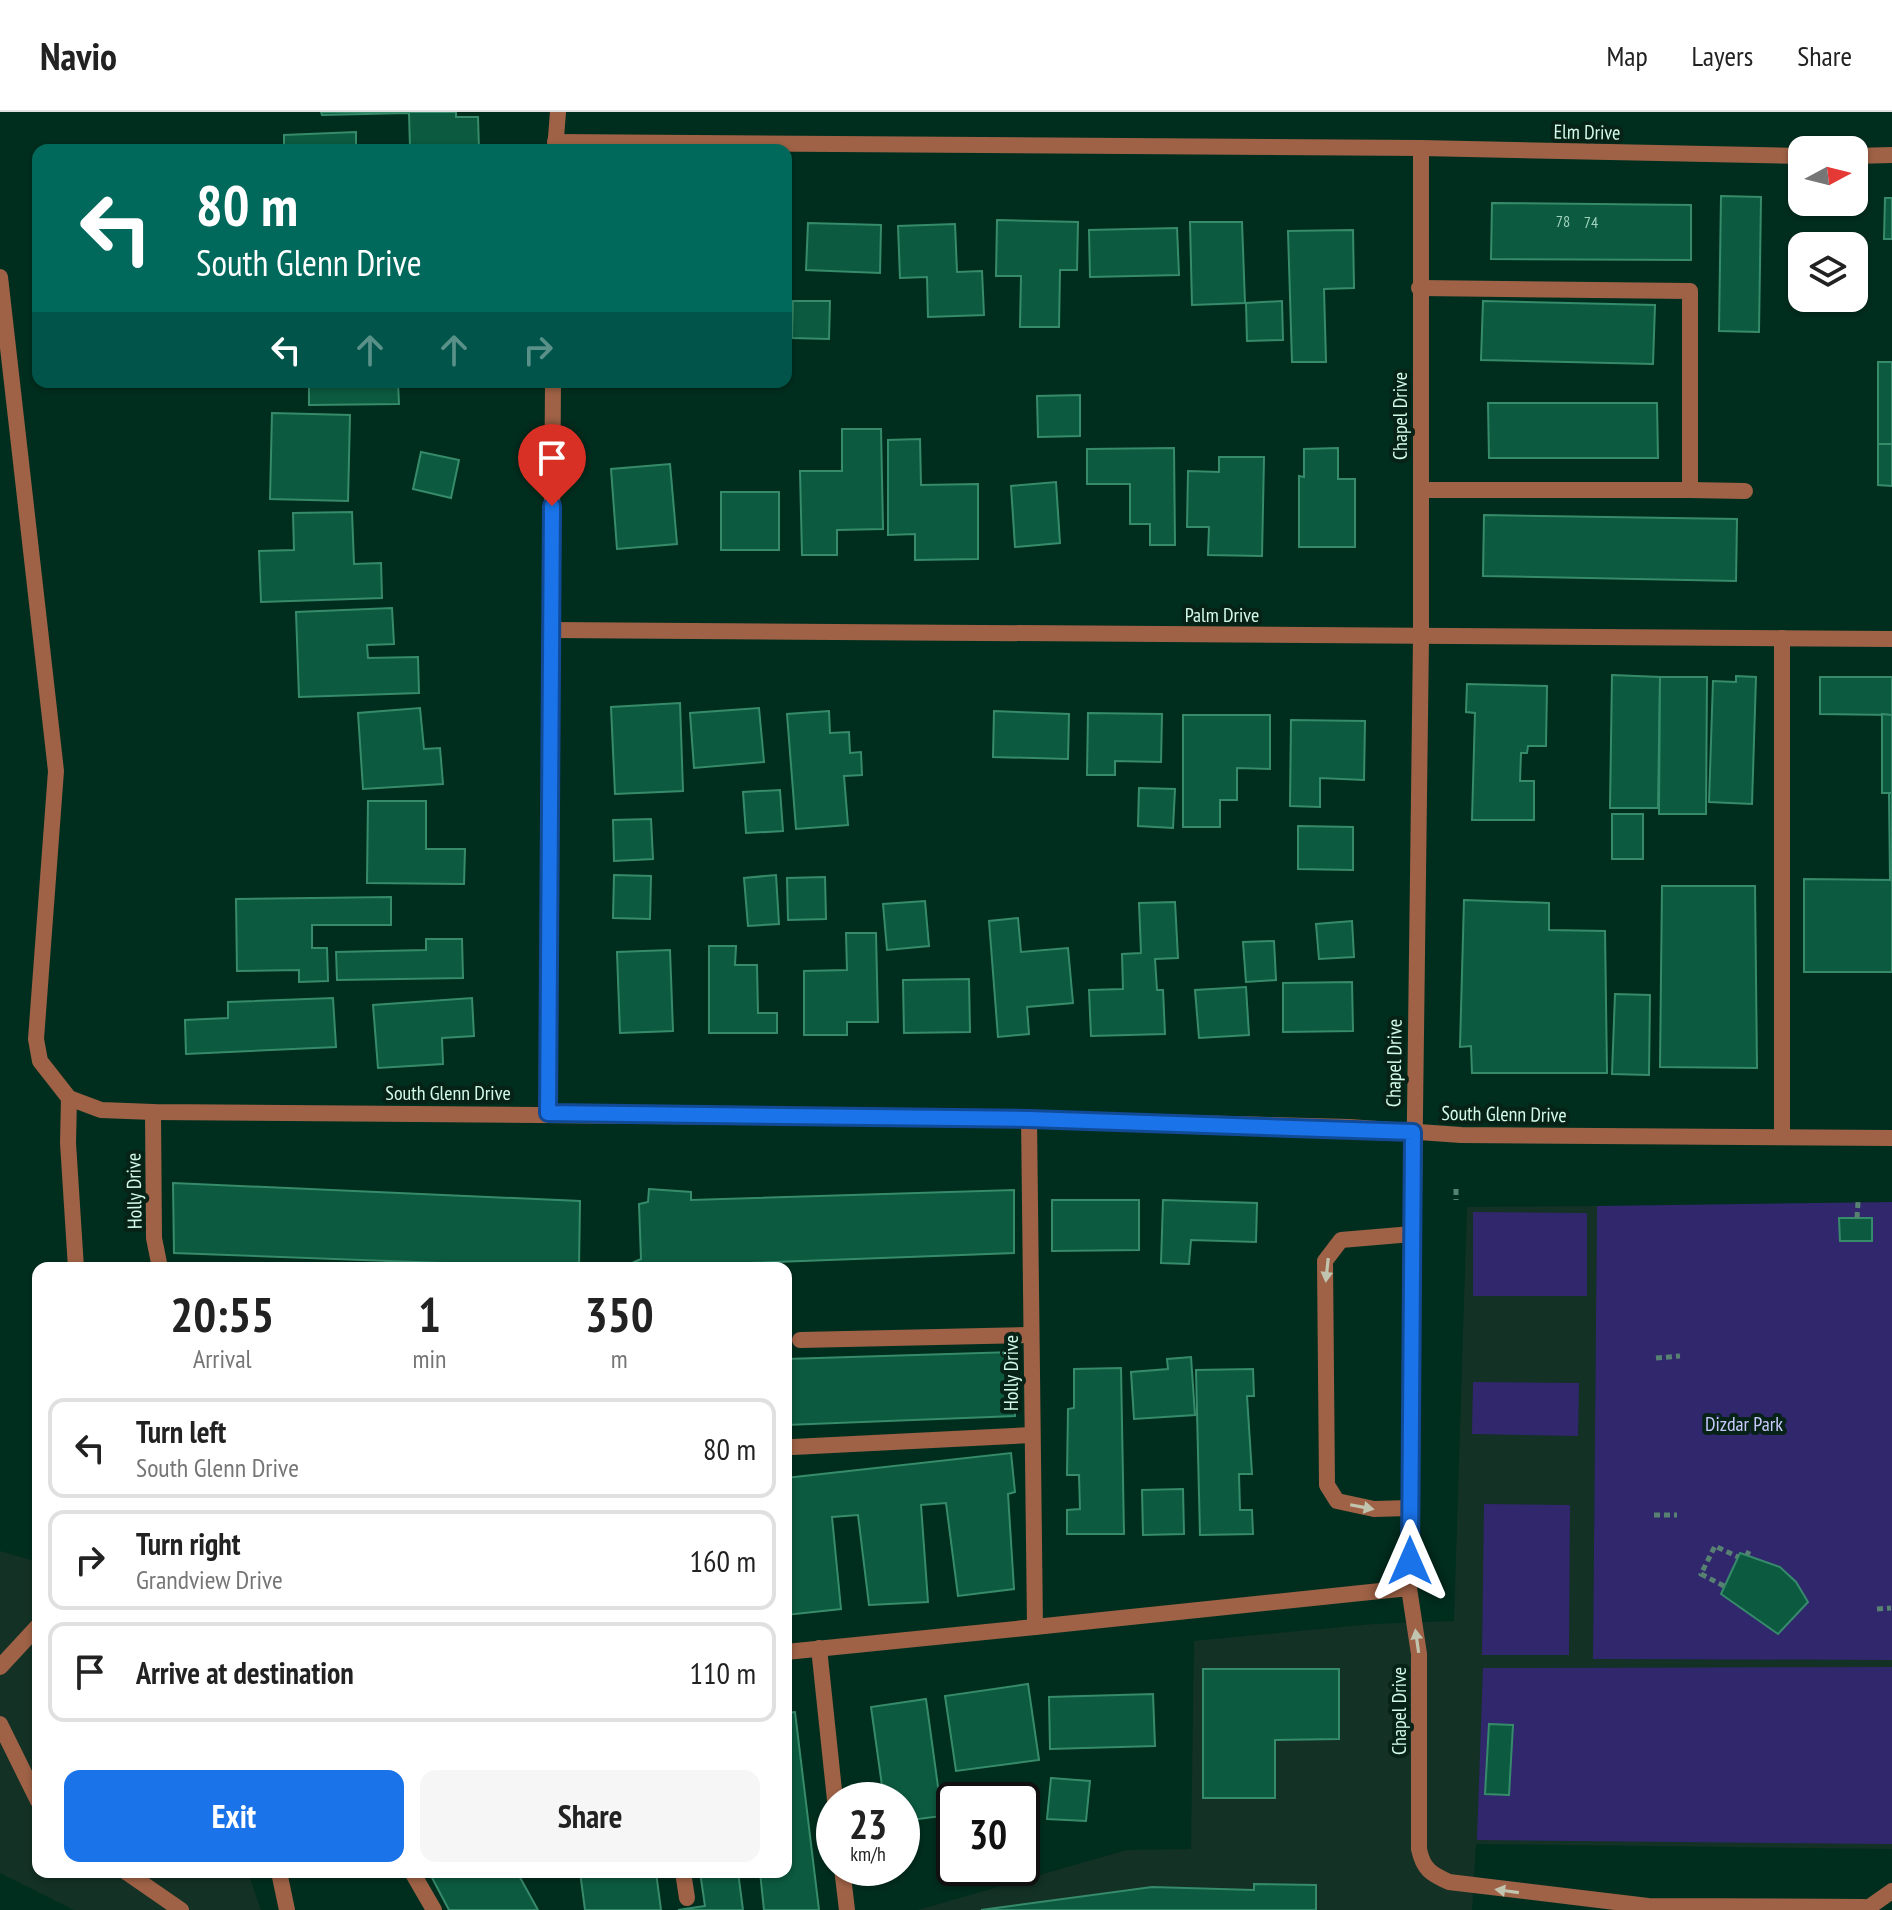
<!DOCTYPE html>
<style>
:root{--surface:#fff;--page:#f6f6f6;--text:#222;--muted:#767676;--line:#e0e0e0;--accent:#1a73e8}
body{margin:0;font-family:"PT Sans Narrow",sans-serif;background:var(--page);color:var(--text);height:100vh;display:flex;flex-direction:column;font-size:30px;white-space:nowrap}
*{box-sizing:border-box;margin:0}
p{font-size:26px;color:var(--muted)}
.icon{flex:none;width:44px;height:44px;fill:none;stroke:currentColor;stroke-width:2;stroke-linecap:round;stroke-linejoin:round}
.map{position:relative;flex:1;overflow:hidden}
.details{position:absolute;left:32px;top:1150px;width:760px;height:616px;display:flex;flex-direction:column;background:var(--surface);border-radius:16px;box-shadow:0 2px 6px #0004}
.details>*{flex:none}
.banner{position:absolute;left:32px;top:32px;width:760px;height:244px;border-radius:16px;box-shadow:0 2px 6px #0004;background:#00695c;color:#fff;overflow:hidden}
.needle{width:52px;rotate:83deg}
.buttons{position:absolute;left:1788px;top:24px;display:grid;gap:16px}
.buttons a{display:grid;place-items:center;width:80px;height:80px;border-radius:16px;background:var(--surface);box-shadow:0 2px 6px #0004;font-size:40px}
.speed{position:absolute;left:816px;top:1670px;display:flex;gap:16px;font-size:40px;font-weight:700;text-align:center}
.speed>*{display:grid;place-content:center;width:104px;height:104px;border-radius:50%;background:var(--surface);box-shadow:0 2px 6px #0004;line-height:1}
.speed small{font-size:20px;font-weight:400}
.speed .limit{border:4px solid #111;border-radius:12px;background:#fff;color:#111}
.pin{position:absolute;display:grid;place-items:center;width:68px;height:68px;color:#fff;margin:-82px -34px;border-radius:50% 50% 50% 0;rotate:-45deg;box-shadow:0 0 8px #0007}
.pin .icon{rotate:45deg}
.me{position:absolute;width:88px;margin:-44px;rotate:0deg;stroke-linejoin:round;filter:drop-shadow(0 0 6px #0008)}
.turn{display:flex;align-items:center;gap:28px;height:168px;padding:0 32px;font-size:36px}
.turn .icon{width:104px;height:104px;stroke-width:2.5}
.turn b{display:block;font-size:56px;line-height:68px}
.lanes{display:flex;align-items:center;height:76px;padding:0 32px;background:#0003;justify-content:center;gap:40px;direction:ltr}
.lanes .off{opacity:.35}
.eta{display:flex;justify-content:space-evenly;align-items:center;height:136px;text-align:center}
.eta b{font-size:48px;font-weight:700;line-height:56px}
.cta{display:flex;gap:16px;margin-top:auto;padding:16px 32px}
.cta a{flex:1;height:92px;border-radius:16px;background:var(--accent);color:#fff;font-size:32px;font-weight:700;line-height:92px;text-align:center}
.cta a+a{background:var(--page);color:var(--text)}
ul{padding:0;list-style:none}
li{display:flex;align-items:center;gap:24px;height:100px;margin:0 16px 12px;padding:0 16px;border:4px solid var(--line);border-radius:16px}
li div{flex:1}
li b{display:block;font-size:30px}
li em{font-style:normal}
header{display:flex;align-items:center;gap:48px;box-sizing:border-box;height:112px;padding:0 40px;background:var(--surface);border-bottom:2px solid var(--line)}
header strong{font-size:38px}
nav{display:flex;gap:44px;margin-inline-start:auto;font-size:28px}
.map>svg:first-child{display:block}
.built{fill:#133125}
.green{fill:#31276d}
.building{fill:#0c5a40;stroke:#368b6a;stroke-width:2}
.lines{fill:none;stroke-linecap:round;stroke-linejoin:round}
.path{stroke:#578271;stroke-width:5;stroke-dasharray:6 4;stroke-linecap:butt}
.lane{stroke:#9f6246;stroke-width:16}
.street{stroke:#9f6246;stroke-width:16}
.oneway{fill:#c1c5af}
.route-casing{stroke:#114b97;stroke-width:20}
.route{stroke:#1a73e8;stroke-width:14}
.labels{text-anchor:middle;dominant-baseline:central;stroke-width:8;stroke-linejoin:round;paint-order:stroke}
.number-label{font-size:16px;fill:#a1d3be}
.street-label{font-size:20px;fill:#d3fbe8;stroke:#072217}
.park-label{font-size:20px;fill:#c9cafb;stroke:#072217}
</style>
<header>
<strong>Navio</strong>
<nav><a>Map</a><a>Layers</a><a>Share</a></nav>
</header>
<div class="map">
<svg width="1892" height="1798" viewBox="0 0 1892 1798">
<rect width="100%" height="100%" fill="#002e1e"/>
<!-- built -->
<g class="built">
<path d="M1597,1094L1593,1547L1892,1548V1737L1476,1732L1472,1798H918L1127,1738L1191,1737L1194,1529L1373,1512L1454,1509L1467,1095Z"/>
<path d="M0,1439L38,1450V1760H248L261,1798H74L0,1761Z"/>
</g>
<!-- green -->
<g class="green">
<path d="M1892,1090V1548L1593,1547L1597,1094Z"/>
<path d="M1473,1100L1587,1101V1184H1473Z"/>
<path d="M1473,1270L1579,1271L1578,1324L1472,1322Z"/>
<path d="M1484,1392L1570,1393L1569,1543H1482Z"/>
<path d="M1892,1555V1732L1477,1728L1483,1556Z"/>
</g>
<!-- building -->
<g class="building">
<path d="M321,0H456V5H478L479,38H396L410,36L409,1L322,3Z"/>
<path d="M356,20V38H284V23Z"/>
<path d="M1721,84L1761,85L1759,220L1719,219Z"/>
<path d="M1885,86H1892V127H1884Z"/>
<path d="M1492,91L1691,93V148L1491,147Z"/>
<path d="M997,108L1078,110L1077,158H1060L1059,215H1020L1021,164H996Z"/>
<path d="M1190,110H1242L1245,191L1192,193Z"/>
<path d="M808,111L881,113L880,161L806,158Z"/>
<path d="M955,112L957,160L982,159L984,203L928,205L927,165L900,166L898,114Z"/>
<path d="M1177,116L1179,163L1090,165L1089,118Z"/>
<path d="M1353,118L1354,176L1324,177L1326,250H1292L1288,119Z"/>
<path d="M793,189H830L829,227L792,226Z"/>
<path d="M1282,189L1283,228L1247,229L1246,191Z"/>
<path d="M1483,189L1655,193L1653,252L1481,248Z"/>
<rect x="1878" y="250" width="14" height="82"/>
<path d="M309,270H398L399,292L309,293Z"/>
<path d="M1080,283V324L1038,325L1037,284Z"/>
<path d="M1488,291H1657L1658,346H1489Z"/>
<path d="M272,301L350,303L348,389L270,387Z"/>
<path d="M842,317H881L883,417L837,418V443H802L800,359H842Z"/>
<path d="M920,327L921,373L978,372V447L915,448V422L888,423V328Z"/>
<path d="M1878,332H1892V374L1878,373Z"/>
<path d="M1174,336L1175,433H1150V412H1130V372H1087V337Z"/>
<path d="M1338,336V367H1355V435H1299V364L1304,365V337Z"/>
<path d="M421,340L459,348L451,386L413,377Z"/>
<path d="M1219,345H1264L1262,444L1208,443L1209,415H1187L1188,359L1219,360Z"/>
<path d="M670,352L677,432L617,437L611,357Z"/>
<path d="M1056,370L1060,431L1015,435L1011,374Z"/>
<rect x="721" y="380" width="58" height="58"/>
<path d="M352,400L354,452L381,451L382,486L261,490L259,439L294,438L293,401Z"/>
<path d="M1484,403L1737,407L1736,469L1483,464Z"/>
<path d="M392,496L394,532L367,533L368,546L418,545L419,581L299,585L296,500Z"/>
<path d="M1612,563L1660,565L1658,696H1610Z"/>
<path d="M1736,564L1756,565L1752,692L1709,690L1713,569L1736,570Z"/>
<path d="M1660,565H1707L1706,702H1659Z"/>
<path d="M1820,565H1892V603L1820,602Z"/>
<path d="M1467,572L1547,574L1546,634H1528L1527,641H1521L1520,669H1534V708H1472L1475,601L1466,600Z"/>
<path d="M680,591L683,679L615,682L611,595Z"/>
<path d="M420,596L424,637L440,636L443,672L363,677L358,601Z"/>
<path d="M759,596L764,650L694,656L690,601Z"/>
<path d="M829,599L830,621L849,620L850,641L861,640L862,663L844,664L848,713L796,717L787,602Z"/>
<path d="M994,599L1069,602L1068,647L993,645Z"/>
<path d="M1088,601L1162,602L1161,650L1115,649V663H1087Z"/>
<path d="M1882,602L1892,603V681H1882Z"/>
<path d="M1183,603H1270V657L1237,656V688H1220V715H1183Z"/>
<path d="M1291,608L1365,609L1364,668L1320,666V695L1290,694Z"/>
<path d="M1139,676L1175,677L1173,716L1138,714Z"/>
<path d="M780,678L783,719L746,721L743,680Z"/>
<path d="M1889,681H1892V768H1890Z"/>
<path d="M368,689H426V737H465L464,772L367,771Z"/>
<rect x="1612" y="702" width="31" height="45"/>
<path d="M651,707L653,747L614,749L613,708Z"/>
<path d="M1298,714L1353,715V758L1298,757Z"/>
<path d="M614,763L651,764L650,807L613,806Z"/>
<path d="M776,763L779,812L748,814L744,766Z"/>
<path d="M825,765L826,807L788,808L787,766Z"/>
<path d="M1804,767L1892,768V860H1804Z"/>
<path d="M1662,774H1755L1757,956L1660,955Z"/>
<path d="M391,785V813H312V836H327L328,869L299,870V858L237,859L236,787Z"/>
<path d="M1464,788L1549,791V818L1605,819L1607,961H1472L1471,934L1460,935Z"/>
<path d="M925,789L929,834L887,838L883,792Z"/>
<path d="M1175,790L1178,846L1155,847L1157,878H1163L1165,922L1091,924L1089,878L1123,877L1122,842L1141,841L1139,791Z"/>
<path d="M1018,806L1021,840L1068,836L1073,891L1027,895L1029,922L998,925L989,809Z"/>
<path d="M1352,809L1354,845L1319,847L1316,812Z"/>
<path d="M846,821H876L878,910H847V923H804V859L847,858Z"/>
<path d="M426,827H462L463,866L337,868L336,840L426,838Z"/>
<path d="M1274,829L1276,868L1246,870L1243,830Z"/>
<path d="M709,834H736L735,853H757L758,901H777V921H709Z"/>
<path d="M670,838L673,919L620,921L617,840Z"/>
<path d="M969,867L970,920L904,921L903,868Z"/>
<path d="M1352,870L1353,919L1283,920V871Z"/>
<path d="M1246,875L1249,923L1199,926L1195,878Z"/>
<path d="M1615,882L1650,883L1649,963L1612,962Z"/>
<path d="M333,886L336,935L186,942L185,908L228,906V890Z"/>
<path d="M472,886L474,924L442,926L443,952L378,956L373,893Z"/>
<path d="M173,1071L580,1089L579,1156L174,1141Z"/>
<path d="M649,1077L691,1080V1088L1014,1078V1141L621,1156L641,1147L639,1092L648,1090Z"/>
<path d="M1052,1088H1139V1138L1052,1139Z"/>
<path d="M1163,1088L1257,1091L1256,1130L1191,1128L1189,1152L1161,1151Z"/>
<path d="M1839,1106H1872V1129H1840Z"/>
<path d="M1013,1240L1015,1304L786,1313V1247Z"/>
<path d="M1191,1245L1195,1303L1134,1307L1131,1260L1168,1257L1167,1247Z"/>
<path d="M1121,1256L1124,1422H1067V1398L1080,1397L1079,1363H1067L1068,1297L1074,1296V1257Z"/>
<path d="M1253,1257L1254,1284H1247L1252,1362H1239L1240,1398H1252L1253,1422L1200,1423L1196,1258Z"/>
<path d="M1011,1341L1015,1380L1008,1382L1014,1477L958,1484L946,1391L921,1393L928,1490L869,1493L858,1403L832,1405L841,1497L786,1503V1366Z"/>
<path d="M1183,1377L1184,1422L1143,1423L1142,1378Z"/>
<path d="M1740,1441L1780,1455L1796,1470L1808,1490L1778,1522L1721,1482Z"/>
<path d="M1203,1557H1339V1627L1275,1628V1686H1203Z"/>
<path d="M1028,1572L1039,1648L956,1659L945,1584Z"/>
<path d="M1153,1582L1155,1634L1050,1637L1049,1585Z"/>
<path d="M926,1587L942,1704L902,1709V1688H884L871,1595Z"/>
<path d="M795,1600L819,1798H764L760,1760H786V1601Z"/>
<path d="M1489,1612L1513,1613L1509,1683L1485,1682Z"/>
<path d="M1051,1666L1090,1669L1086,1709L1047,1707Z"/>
<path d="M429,1760H517L538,1798H449Z"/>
<path d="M580,1760H656L661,1798H585Z"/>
<path d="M700,1760H738L743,1798H678L705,1794Z"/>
<path d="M1254,1772L1316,1773V1798H981L1152,1775L1254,1778Z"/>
</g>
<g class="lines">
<!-- path -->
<g class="path">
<path d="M1456,1077V1088"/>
<path d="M1857,1106L1858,1090"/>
<path d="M1656,1246L1680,1244"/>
<path d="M1654,1403H1677"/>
<path d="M1747,1443L1749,1439"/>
<path d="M1724,1474L1701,1462L1715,1434L1738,1445"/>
<path d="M1877,1497L1891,1496"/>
</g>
<!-- lane -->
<g class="lane">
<path d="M0,165L56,659L36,927L40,949L69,986L68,1031L76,1156"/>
<path d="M1419,176L1690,179V378H1421"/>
<path d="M1690,378L1745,379"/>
<path d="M153,1000L154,1126L160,1156"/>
<path d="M1782,1024V526"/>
<path d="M800,1228L1031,1223"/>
<path d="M793,1335L1032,1323"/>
<path d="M1410,1396L1374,1397L1337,1389L1327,1373L1325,1149L1341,1128L1412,1122"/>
<path d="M1035,1515L1409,1476L1419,1542V1737C1423,1757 1431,1762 1449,1770L1648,1794L1864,1795"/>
<path d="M819,1536L835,1688"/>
<path d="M786,1540L1035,1515L1029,1007"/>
<path d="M0,1555L38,1514"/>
<path d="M0,1612L38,1689"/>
<path d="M842,1756L847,1798"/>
<path d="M126,1760L181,1798"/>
<path d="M279,1760L287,1798"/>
<path d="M412,1760L434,1798"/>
<path d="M683,1760L687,1786"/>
<path d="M1865,1798L1892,1779"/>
</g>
<!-- street -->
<g class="street">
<path d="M555,30L1421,36L1802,44"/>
<path d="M555,38L558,0"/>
<path d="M1854,44L1892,43"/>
<path d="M551,518L1892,527"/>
<path d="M69,986L101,998L153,1000L1029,1007L1349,1015L1461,1023L1892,1026"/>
<path d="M548,1001L553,270"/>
<path d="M1409,1476L1421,525V36"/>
</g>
</g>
<!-- one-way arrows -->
<defs><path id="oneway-solid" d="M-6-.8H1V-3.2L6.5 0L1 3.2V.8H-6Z" transform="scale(2)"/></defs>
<g class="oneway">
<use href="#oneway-solid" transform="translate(1327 1158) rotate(96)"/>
<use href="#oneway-solid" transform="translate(1362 1395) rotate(11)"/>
<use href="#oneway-solid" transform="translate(1417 1529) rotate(-98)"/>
<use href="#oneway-solid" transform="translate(1507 1779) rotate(-172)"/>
</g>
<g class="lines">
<!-- route casing -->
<g class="route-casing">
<path id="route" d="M552,394L548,1001L1029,1007L1413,1020L1410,1449"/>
</g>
<!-- route -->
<use href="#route" class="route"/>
</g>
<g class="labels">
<!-- number labels -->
<g class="number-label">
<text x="1563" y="109">78</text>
<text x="1591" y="110">74</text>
</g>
<!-- street labels -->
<g class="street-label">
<text transform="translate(1587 20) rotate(1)">Elm Drive</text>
<text transform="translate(1400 304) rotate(-90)">Chapel Drive</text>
<text x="1222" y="503">Palm Drive</text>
<text transform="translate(1394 951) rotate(-89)">Chapel Drive</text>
<text x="448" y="981">South Glenn Drive</text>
<text transform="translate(1504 1002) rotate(1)">South Glenn Drive</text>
<text transform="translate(134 1079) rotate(-91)">Holly Drive</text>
<text transform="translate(1011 1261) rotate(-90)">Holly Drive</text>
<text transform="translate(1399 1599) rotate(-90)">Chapel Drive</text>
</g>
<!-- park labels -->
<g class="park-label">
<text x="1744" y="1312">Dizdar Park</text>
</g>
</g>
</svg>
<div class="buttons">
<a><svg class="needle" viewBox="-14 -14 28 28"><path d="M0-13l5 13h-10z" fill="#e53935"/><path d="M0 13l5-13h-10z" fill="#767676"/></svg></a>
<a><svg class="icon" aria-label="layers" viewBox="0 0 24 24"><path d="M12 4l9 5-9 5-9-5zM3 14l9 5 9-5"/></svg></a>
</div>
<div class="speed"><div>23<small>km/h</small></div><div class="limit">30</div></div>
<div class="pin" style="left:552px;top:394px;background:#d93025"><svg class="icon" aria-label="arrive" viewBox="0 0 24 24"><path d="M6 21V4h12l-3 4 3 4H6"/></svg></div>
<svg class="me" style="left:1410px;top:1449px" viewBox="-20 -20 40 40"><path d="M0-17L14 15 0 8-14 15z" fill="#1a73e8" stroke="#fff" stroke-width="4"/></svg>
<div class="banner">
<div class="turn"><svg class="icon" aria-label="left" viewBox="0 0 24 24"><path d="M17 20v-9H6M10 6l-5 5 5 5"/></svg><div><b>80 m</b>South Glenn Drive</div></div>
<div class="lanes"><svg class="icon" aria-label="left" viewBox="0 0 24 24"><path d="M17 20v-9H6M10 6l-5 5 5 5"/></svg><svg class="icon off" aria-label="ahead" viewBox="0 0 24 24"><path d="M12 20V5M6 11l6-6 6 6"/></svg><svg class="icon off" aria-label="ahead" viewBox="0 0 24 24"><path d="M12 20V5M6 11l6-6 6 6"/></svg><svg class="icon off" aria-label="right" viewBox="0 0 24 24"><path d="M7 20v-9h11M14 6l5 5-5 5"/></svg></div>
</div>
<section class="details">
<div class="eta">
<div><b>20:55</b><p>Arrival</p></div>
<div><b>1</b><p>min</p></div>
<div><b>350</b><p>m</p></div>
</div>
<ul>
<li><svg class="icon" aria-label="left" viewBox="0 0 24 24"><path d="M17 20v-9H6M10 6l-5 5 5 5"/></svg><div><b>Turn left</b><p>South Glenn Drive</p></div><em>80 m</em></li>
<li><svg class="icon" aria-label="right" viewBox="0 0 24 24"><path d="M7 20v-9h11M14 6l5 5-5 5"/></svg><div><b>Turn right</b><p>Grandview Drive</p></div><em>160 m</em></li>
<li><svg class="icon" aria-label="arrive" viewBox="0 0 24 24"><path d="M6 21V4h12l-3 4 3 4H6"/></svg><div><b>Arrive at destination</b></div><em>110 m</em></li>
</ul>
<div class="cta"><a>Exit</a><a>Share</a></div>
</section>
</div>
